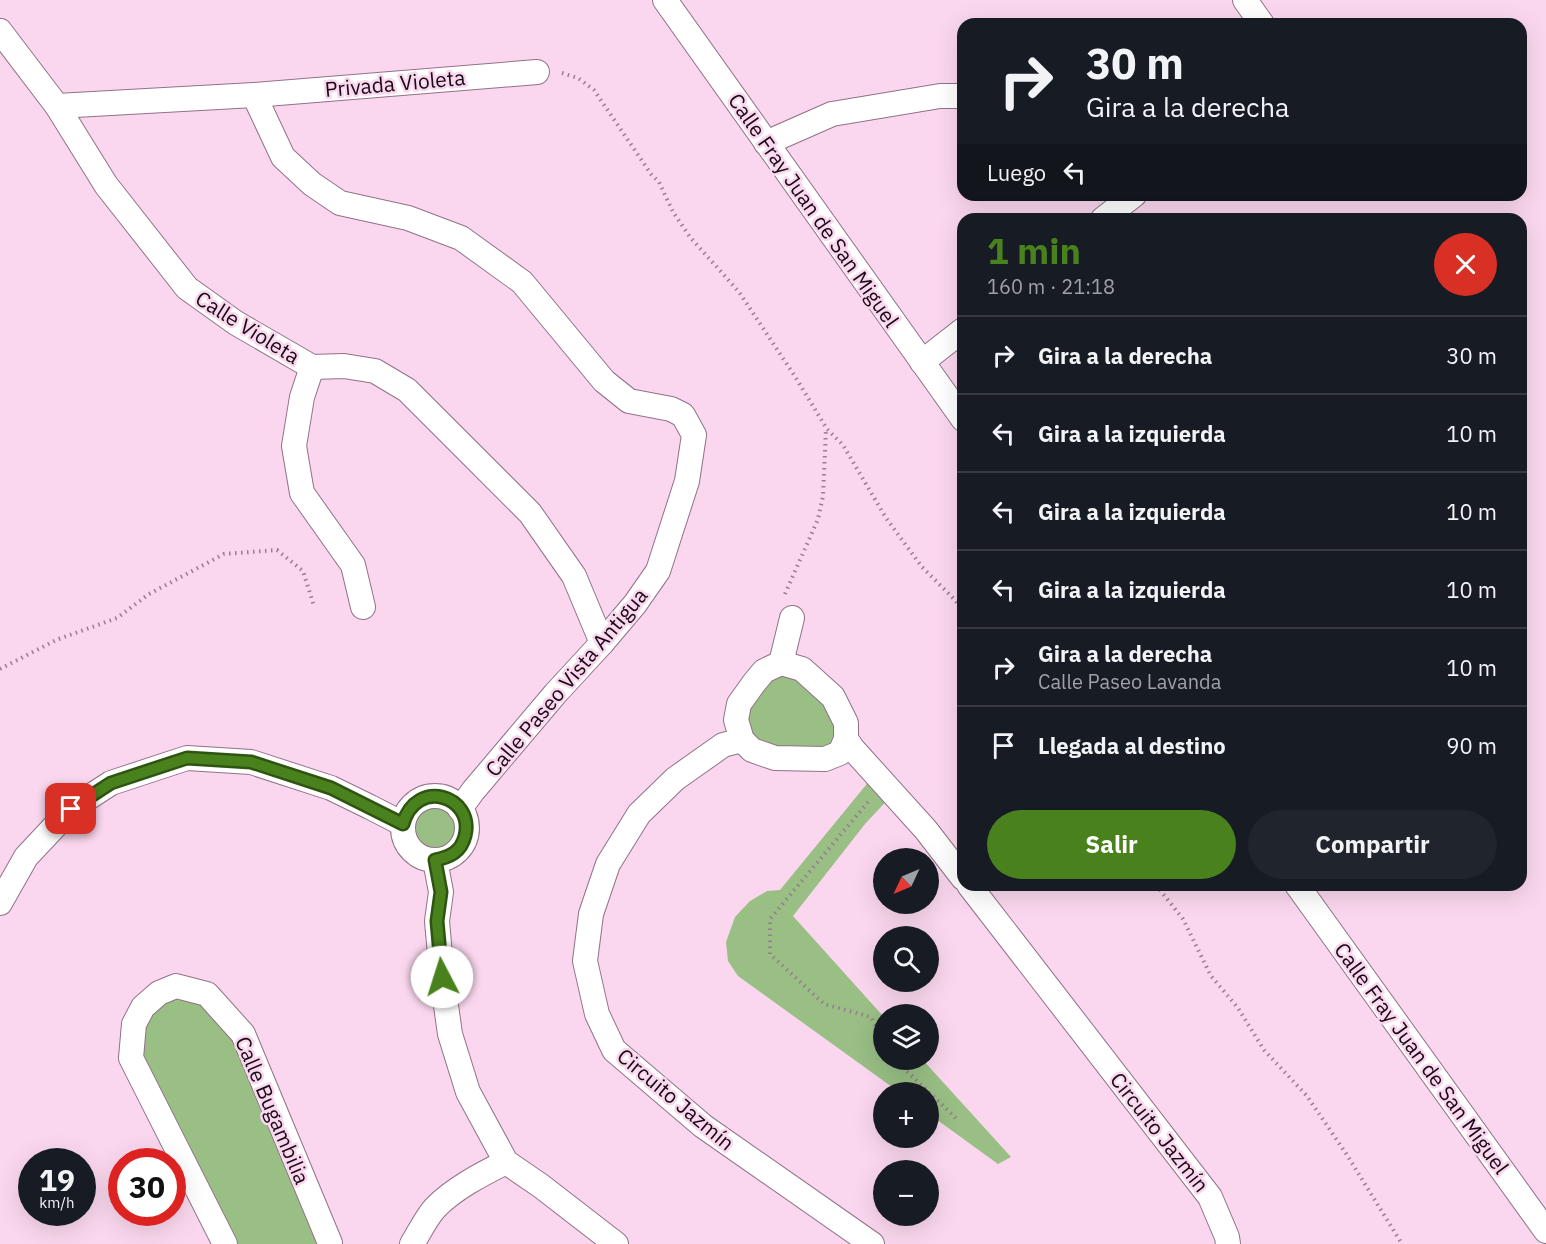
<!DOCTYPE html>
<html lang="es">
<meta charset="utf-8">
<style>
:root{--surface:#171b24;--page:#20242c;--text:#f1f3f6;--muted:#9ea1a6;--line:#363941;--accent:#49821c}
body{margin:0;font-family:"IBM Plex Sans",sans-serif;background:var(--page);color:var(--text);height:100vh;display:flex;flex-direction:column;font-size:22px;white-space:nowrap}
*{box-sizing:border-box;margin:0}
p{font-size:20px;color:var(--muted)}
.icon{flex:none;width:33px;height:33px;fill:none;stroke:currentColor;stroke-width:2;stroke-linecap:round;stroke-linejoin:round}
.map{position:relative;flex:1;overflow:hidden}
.drawer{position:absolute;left:957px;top:213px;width:570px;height:678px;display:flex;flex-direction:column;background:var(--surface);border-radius:18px;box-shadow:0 6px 24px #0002}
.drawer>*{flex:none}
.top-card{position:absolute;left:957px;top:18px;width:570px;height:183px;border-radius:18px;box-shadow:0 6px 24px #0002;background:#171b24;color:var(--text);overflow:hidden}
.needle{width:39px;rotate:226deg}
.fabs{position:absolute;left:873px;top:848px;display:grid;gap:12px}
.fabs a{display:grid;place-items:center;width:66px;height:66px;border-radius:50%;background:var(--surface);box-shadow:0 6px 24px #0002;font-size:30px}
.speed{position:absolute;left:18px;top:1148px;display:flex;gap:12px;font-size:30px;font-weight:700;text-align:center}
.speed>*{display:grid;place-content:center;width:78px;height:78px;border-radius:50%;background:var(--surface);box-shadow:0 6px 24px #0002;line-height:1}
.speed small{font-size:15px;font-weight:400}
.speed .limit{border:9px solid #d22;background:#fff;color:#111}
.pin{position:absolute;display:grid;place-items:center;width:51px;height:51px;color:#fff;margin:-26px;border-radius:12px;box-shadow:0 3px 9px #0006}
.me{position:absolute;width:66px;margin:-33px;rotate:355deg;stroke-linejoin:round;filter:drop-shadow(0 0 4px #0008)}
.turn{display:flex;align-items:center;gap:21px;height:126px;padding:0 30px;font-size:27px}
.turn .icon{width:78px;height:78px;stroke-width:2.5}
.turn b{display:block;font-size:42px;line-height:51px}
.then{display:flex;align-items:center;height:57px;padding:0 30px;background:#0003;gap:12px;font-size:22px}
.round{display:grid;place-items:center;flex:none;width:63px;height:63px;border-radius:32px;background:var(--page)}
.overview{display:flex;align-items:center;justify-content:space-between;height:102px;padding:0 30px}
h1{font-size:36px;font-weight:800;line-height:45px;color:var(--accent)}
.button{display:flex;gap:12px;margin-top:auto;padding:12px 30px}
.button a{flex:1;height:69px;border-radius:36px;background:var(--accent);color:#fff;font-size:24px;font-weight:800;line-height:69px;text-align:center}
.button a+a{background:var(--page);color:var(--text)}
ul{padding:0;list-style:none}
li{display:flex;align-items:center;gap:18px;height:78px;padding:0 30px;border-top:2px solid var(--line)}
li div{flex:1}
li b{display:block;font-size:22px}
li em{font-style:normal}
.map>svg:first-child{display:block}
.green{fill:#99bf85}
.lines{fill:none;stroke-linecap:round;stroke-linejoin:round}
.minor-casing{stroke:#917287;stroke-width:26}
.path{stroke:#977e8f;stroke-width:4;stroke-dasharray:1.5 4.5;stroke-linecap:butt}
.minor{stroke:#fff;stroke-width:24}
.route-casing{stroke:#2f5412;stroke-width:15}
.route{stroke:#49821c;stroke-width:10}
.labels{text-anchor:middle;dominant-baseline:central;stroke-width:5;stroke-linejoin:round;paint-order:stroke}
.street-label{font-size:21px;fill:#180c14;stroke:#fad7ee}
</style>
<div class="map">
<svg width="1546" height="1244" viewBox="0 0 1546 1244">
<rect width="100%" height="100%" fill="#fad7ee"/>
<!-- green -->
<g class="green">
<path d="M781,663L833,697L840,753L752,750L739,704Z"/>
<path d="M875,774L893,794L865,824L793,916L883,1016L884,1059H922L1011,1157L998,1164L929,1114L928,1092H899L738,976L728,961L726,942L735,917L750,901L767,891L780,890Z"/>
<circle cx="435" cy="828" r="31"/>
<path d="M176,986L243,1034L328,1244H225L131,1058L134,1024Z"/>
</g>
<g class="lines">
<!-- minor casing -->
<g class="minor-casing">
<g id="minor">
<path d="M665,0L963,419"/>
<path d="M1245,0L1262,24"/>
<path d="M0,31L57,106L106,185L187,288L236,323L312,367L344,366L375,371L407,390L530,513L574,576L602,643"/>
<path d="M254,95L283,157L312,184L340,203L408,218L461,238L522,282L604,381L629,401L671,409L683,415L694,435L687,481L658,571L635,604L602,643L555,694L473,791L460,809"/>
<path d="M57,106L254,95L537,72"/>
<path d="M766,143L832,114L940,96H963"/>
<path d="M1103,219L1134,195"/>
<path d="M922,362L963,330"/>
<path d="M312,367L302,397L294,446L302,493L353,565L363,607"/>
<path d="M781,663L802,669L833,697L846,723V739L840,753L825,759L775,758L752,750L742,740L736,720L739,704L754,683L764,671Z"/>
<path d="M781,663L792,618"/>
<path d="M846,739L852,748L926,830L963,878"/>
<path d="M742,740L723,745L675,779L639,814L608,864L591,914L585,961L597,1014L614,1050L703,1126L872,1244"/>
<circle cx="435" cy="828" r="32"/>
<path d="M435,860L441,892L437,921L442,977L450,1034L468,1092L506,1162L541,1186L616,1244"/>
<path d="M969,885L1210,1197L1227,1237L1228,1244"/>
<path d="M1297,885L1546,1231"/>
<path d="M0,903L26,857L71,809L111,783L187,758L251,762L331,788L370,807L403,824"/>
<path d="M225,1244L131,1058L134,1024L143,1007L159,993L176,986L207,994L243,1034L330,1243"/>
<path d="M412,1244C419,1233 426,1218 435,1208C453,1189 482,1174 506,1162"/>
</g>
</g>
<!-- path -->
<g class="path">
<path d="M562,73L578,78L594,90L651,174L659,182L673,212L690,237L739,292L794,375L827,429L843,445L886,518L922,567L955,600L963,611"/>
<path d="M785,594L818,519L823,496L826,429"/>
<path d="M0,669L56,640L117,618L149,594L224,554L277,550L303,571L314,606"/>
<path d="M868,802L770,919V954L824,1004L871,1017L884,1043"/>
<path d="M1156,885L1183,919L1211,976L1238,1008L1264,1050L1307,1096L1347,1155L1402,1244"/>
<path d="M894,1059L959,1121"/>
</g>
<!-- minor -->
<use href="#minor" class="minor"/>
</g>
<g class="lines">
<!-- route casing -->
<g class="route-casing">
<path id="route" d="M71,809L111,783L187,758L251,762L331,788L403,824C416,777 475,796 465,836C461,852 450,857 435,860L441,892L437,921L442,977"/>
</g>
<!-- route -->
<use href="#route" class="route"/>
</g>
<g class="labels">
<!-- street labels -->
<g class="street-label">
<text transform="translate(395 83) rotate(-5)">Privada Violeta</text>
<text transform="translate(814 210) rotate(55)">Calle Fray Juan de San Miguel</text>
<text transform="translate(248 327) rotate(32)">Calle Violeta</text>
<text transform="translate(566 682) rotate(-50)">Calle Paseo Vista Antigua</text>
<text transform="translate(1422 1058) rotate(54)">Calle Fray Juan de San Miguel</text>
<text transform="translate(676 1099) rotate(40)">Circuito Jazmín</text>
<text transform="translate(273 1110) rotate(67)">Calle Bugambilia</text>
<text transform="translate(1160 1132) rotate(52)">Circuito Jazmín</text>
</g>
</g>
</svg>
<div class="fabs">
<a><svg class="needle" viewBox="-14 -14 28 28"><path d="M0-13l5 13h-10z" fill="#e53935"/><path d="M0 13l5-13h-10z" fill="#9ea1a6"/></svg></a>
<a><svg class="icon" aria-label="search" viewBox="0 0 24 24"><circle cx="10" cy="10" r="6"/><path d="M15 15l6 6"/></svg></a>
<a><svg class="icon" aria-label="layers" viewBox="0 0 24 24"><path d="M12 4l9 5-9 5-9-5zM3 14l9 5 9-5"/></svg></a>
<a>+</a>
<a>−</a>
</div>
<div class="speed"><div>19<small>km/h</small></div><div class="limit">30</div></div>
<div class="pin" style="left:71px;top:809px;background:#d93025"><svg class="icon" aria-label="arrive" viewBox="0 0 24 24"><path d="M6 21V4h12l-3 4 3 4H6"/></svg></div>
<svg class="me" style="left:442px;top:977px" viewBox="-20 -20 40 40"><circle r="19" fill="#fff"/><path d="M0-13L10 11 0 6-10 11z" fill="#49821c"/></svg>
<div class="top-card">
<div class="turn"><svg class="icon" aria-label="right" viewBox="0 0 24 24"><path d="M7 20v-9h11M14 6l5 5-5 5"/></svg><div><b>30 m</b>Gira a la derecha</div></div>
<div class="then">Luego<svg class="icon" aria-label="left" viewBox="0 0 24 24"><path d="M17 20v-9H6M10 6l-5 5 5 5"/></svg></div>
</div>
<section class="drawer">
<div class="overview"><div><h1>1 min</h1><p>160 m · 21:18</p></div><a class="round" style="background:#d93025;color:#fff"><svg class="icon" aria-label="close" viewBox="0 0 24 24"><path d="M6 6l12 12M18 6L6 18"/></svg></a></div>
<ul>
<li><svg class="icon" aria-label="right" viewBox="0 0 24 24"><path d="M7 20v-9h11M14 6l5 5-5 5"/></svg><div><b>Gira a la derecha</b></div><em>30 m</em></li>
<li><svg class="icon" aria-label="left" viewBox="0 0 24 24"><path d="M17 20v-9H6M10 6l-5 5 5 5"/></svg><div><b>Gira a la izquierda</b></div><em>10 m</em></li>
<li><svg class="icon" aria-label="left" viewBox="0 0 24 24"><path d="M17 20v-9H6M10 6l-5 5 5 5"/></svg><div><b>Gira a la izquierda</b></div><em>10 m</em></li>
<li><svg class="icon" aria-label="left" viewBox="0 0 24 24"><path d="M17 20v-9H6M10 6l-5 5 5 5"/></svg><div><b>Gira a la izquierda</b></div><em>10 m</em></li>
<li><svg class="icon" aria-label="right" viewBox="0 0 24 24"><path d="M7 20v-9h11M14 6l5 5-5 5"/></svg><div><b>Gira a la derecha</b><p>Calle Paseo Lavanda</p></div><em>10 m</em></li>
<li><svg class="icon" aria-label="arrive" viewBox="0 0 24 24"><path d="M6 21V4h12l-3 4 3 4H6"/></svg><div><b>Llegada al destino</b></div><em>90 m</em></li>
</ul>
<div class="button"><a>Salir</a><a>Compartir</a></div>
</section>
</div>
